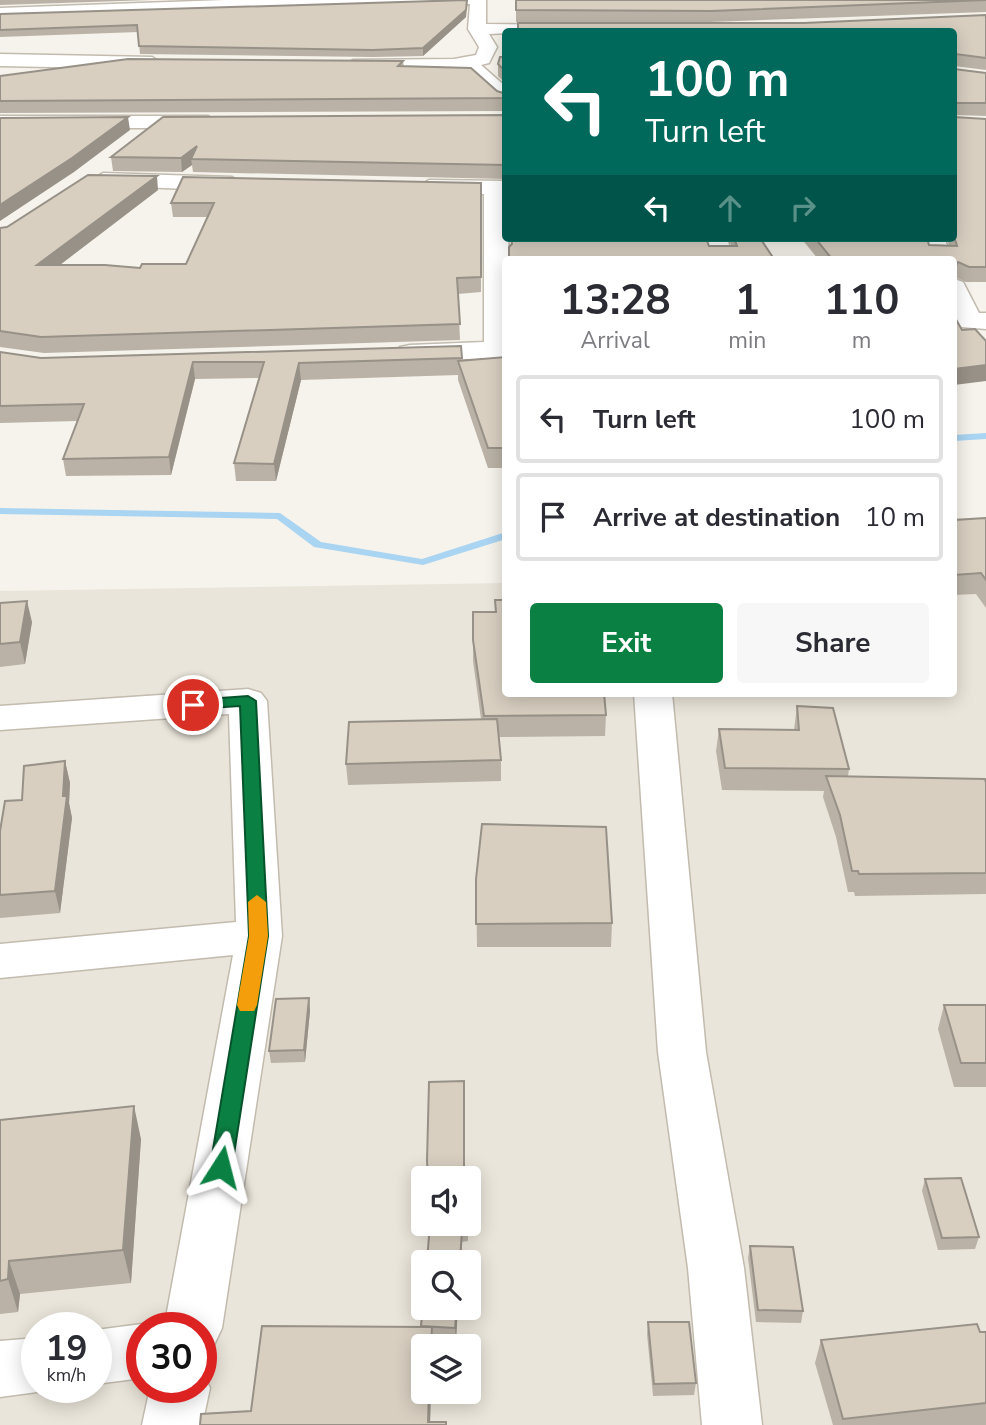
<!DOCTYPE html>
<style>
:root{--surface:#fff;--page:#f7f7f7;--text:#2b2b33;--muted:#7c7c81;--line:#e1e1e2;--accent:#0b8043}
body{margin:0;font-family:"Nunito Sans",sans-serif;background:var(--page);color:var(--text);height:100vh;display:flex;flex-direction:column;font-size:26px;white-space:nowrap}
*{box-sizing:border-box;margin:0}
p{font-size:23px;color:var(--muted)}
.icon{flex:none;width:38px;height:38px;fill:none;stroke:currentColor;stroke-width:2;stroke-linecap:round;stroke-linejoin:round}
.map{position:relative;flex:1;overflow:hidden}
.details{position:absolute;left:502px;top:256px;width:455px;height:441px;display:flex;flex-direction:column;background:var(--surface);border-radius:7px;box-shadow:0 4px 18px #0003}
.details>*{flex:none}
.top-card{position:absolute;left:502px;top:28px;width:455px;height:214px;border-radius:7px;box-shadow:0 4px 18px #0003;background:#00695c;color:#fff;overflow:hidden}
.fabs{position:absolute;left:411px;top:1166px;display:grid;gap:14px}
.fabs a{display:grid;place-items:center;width:70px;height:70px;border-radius:7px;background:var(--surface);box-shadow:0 4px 18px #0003;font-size:35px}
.speed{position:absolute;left:21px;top:1312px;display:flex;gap:14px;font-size:35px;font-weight:700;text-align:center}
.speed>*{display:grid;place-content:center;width:91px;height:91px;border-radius:50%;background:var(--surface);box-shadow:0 4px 18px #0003;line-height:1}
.speed small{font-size:18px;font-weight:400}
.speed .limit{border:10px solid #d22;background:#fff;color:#111}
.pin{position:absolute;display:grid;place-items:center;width:60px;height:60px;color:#fff;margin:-30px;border:4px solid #fff;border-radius:50%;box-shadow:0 2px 7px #0007}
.me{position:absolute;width:77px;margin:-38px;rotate:9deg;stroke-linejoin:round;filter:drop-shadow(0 0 5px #0008)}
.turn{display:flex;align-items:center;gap:24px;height:147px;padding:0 28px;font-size:32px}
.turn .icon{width:91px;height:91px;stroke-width:2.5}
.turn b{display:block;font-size:49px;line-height:60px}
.lanes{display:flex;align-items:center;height:66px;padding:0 28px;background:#0003;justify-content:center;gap:35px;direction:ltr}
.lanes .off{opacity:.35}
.eta{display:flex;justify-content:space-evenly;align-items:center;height:119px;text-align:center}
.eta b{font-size:42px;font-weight:700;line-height:49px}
.button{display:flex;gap:14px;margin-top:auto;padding:14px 28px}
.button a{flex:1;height:80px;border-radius:7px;background:var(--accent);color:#fff;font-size:28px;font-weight:700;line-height:80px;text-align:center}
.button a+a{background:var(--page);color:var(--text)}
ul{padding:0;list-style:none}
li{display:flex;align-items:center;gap:21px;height:88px;margin:0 14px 10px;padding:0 14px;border:4px solid var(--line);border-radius:7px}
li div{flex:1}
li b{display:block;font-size:26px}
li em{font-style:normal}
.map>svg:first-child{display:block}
.residential{fill:#eae5da;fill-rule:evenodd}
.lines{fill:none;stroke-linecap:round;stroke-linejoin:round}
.stream{fill:#a9d4f2;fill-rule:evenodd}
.minor-casing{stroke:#c2bbae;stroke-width:3}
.minor{fill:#fff;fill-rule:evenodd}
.wall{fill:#bab2a6}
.shaded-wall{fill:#979187}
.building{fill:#d8cfc1;stroke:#979187;stroke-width:2}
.route{fill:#0b8043;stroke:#07532c;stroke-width:2}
.slow{fill:#f59e0b}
</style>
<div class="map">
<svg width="986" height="1425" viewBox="0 0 986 1425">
<rect width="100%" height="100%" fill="#f6f3ec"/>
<!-- residential -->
<path class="residential" d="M986,517V1425H0V591L506,583V693H954V519ZM424,1178H469V1223H424ZM424,1262H469V1307H424ZM37,1328H96V1388H37ZM142,1328H201V1388H142ZM424,1346H469V1391H424Z"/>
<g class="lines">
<!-- stream -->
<g class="stream">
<path d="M986,433V439L954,441V435Z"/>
<path d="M0,508L280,513L321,542L422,559L506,532V539L423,565L314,547L277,519L0,514Z"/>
</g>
<!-- minor casing -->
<g class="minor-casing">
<g id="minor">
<path d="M225,0H486V24L570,25L579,30L489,34L497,47L489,63L481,65L506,87V104L499,102L463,69L353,72L344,66L353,60L454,59L476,55L479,47L468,29L470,4L0,18V8Z"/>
<path d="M0,54L152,57L161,63L152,69L0,66Z"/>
<path d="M0,116H208L218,122L208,128H0Z"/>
<path d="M103,173L232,177L243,184L232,191L95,185L92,180Z"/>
<path d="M429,180L506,181L509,259H506V358L410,361L400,359L396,353L400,347L410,345L484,342V194L421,192L418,187Z"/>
<path d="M703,238H727L733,259H709Z"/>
<path d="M920,238H944L953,259H929Z"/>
<path d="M954,279L963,282L979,313H986V329L961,327C951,313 953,296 954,279Z"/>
<path d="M248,689L261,693L267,701L282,936L222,1328L213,1347L201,1351V1328H164L233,955L0,978V944L236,922L229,714L0,730V706Z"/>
<path d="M634,693H672L706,1052L744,1268L762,1425H702L688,1268L658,1052Z"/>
<path d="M142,1324L153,1328H142V1378L96,1384V1330Z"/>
<path d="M37,1338V1388H49L37,1392L0,1397V1341Z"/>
<path d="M201,1369L210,1388L202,1425H142L150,1388H201Z"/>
</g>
</g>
<!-- minor -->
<use href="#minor" class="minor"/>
</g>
<!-- wall -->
<g class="wall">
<path d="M0,0H151L0,5Z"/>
<path d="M986,0V12L710,22H516V2Z"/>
<path d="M467,7L466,17L423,56L373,57L140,54L138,32L0,37V14Z"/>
<path d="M986,15V70L954,66V32H517L518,23H804Z"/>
<path d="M506,57V84L498,76V64Z"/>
<path d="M403,61L404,67L506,94V111L0,113V76Z"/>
<path d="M954,69L986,73V116L954,115Z"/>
<path d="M506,115V179L193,172L192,165L182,172L113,171L111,157Z"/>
<path d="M954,117L986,119V282H966L955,277L954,278V259H818L801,238H927L929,245L949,246L947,238H954Z"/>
<path d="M481,183V292L458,294L460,340L44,353L0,347V228L158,190L60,265L140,268L186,264L207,217H173L171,203Z"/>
<path d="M511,238H706L709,246H731L729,238H760L774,259L511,245Z"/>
<path d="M461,346L462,360L506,357V468H488L458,380V375L301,380L276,481H236L234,463L259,378L195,379L171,475L66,476L63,459L77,421L0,423V352L41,358Z"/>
<path d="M986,518V608L976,594L954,595V520Z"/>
<path d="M0,603L32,622L25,664L0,667Z"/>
<path d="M473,612L606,715L605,736L499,737L501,760V781L348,785L346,764L481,719L473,661Z"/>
<path d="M797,706L849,769L848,776L986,783V894L855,896L854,892H848L836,837L823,797L824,791L722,790L716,751L719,729L794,730Z"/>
<path d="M65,761L70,783L69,803L72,818L60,913L0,918V831Z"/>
<path d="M476,879L612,923L611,947H477Z"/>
<path d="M309,998L310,1011L305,1062L271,1063L269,1051Z"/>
<path d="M944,1005H986V1087H954L938,1029Z"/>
<path d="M0,1120L141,1139L131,1283L20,1294L18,1312L0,1314Z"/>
<path d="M925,1179L979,1237L975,1249L938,1250L922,1191Z"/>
<path d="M468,1223V1241L462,1242L461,1262H427Z"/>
<path d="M750,1246L803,1311L801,1323L756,1322L748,1258Z"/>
<path d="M458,1307L456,1340L432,1339L430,1422L446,1425L251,1411Z"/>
<path d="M648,1322L696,1383L694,1395L653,1396L647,1334Z"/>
<path d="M980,1332H986V1425H833L815,1363L821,1340Z"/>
</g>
<!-- shaded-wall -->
<g class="shaded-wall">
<path d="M467,0L466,17L423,56V48Z"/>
<path d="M128,117L130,130L74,172L0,221V205Z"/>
<path d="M197,146L191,159L192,165L182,172L181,158Z"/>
<path d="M157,176L158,190L40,280L37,265Z"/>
<path d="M958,262L955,277L954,278V268Z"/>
<path d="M193,362L195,379L171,475L169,457Z"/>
<path d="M299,363L301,380L276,481L274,464Z"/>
<path d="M986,365V381L954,385V369Z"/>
<path d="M27,601L32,622L25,664L20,642Z"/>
<path d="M65,761L70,783L69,803L72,818L60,913L55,891Z"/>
<path d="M309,998L310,1011L305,1062L304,1050Z"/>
<path d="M134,1106L141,1139L131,1283L123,1250Z"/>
<path d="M9,1261L20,1294L18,1312L8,1279Z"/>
<path d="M457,1307H458L456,1340L455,1328Z"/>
<path d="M429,1391H431L430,1425H428Z"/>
</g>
<!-- building -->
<g class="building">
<path d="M467,0L466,10L423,48L373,50L139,46L137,25L0,30V14Z"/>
<path d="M516,0H986L711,11L516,10Z"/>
<path d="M986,15V58L956,54L954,67V32H518V23H804Z"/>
<path d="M500,57H506V72L498,64Z"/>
<path d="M128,59L403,61L398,66L471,68L497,91L506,94V98L0,101V76Z"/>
<path d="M954,69L986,73V103H956L954,116Z"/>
<path d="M506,115V165L191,159L197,146L181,158L111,157L163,117Z"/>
<path d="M128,117L72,158L0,205V118Z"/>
<path d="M954,117L986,119V267H969L958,262L954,268V259H832L815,238H927L929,245L957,246L954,236Z"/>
<path d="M88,175L157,176L37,265H105L140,268L142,264H186L214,203H171L183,177L481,183V277L457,278L460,324L41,337L0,331V228L7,227Z"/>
<path d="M511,238H706L709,246H737L734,238H760L774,259H509V247L512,244Z"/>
<path d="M954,316L962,330L975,329L986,341V365L954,369Z"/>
<path d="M461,346L462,358L299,363L274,464L234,463L264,362H193L169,457L63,459L84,404L0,406V352L41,358Z"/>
<path d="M506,357V448H488L458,361Z"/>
<path d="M986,518V580L981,573L954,575V520Z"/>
<path d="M495,600H506V693H604L606,715L484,716L473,640V612H496Z"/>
<path d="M27,601L20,642L0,644V603Z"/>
<path d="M797,706L833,708L849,769L725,768L719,729L799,730Z"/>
<path d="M497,719L501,760L346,764L349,722Z"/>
<path d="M65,761L63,796H67L55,891L0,895V831L5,801L22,800L24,766Z"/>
<path d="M826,776L985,779L986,783V873L859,874L858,871H852L840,815Z"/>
<path d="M482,824L606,827L612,923L476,924V879Z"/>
<path d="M309,998L304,1050L269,1051L276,999Z"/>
<path d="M944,1005H986V1063H961Z"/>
<path d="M464,1081V1178H428L427,1161L429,1082Z"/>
<path d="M134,1106L123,1250L9,1261L8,1279L0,1281V1120Z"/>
<path d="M961,1178L979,1237L942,1238L925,1179Z"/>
<path d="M430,1223H468V1229L462,1230L460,1262H427Z"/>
<path d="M750,1246L793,1247L803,1311L758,1310Z"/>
<path d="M424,1295V1307H457L455,1328L421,1326Z"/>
<path d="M648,1322H689L696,1383L654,1384Z"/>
<path d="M977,1324L980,1332H986V1403L843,1419L821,1340Z"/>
<path d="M262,1326L432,1327L431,1346H424V1391H429L428,1422H446V1425H200L201,1414L251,1411Z"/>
</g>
<!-- route -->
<path class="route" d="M248,696L256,701L268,936L232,1167L228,1173L221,1176L213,1173L210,1167L249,936L240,706L193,709L185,705L193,700Z"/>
<!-- slow -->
<path class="slow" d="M257,895L266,902L268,936L257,1005L254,1011H240L237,1005L249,936L248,902Z"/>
</svg>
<div class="fabs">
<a><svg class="icon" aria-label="sound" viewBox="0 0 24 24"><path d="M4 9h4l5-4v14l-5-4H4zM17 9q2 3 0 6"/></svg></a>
<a><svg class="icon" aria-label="search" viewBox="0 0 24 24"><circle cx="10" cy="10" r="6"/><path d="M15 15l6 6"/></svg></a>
<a><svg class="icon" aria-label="layers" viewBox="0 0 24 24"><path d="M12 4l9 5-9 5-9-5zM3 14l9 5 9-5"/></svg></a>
</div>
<div class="speed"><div>19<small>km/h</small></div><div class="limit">30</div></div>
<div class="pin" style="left:193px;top:705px;background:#d93025"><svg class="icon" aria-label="arrive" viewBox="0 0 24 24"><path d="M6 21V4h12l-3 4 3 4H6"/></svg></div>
<svg class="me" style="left:221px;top:1167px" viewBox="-20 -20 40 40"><path d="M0-17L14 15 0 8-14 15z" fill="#0b8043" stroke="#fff" stroke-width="4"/></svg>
<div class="top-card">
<div class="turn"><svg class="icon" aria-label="left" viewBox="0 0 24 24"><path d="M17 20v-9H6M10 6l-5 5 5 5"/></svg><div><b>100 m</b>Turn left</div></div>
<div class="lanes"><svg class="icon" aria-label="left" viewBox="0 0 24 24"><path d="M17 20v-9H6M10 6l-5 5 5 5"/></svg><svg class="icon off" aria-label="ahead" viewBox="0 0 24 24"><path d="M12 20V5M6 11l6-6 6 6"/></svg><svg class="icon off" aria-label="right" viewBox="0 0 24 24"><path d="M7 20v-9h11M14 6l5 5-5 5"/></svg></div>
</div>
<section class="details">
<div class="eta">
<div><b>13:28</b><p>Arrival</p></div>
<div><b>1</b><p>min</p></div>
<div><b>110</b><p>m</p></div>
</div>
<ul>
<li><svg class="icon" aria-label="left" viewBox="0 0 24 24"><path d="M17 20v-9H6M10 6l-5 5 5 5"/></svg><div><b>Turn left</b></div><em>100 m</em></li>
<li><svg class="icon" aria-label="arrive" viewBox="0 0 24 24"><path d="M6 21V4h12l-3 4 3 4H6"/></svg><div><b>Arrive at destination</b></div><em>10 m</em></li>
</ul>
<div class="button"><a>Exit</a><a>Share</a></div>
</section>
</div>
